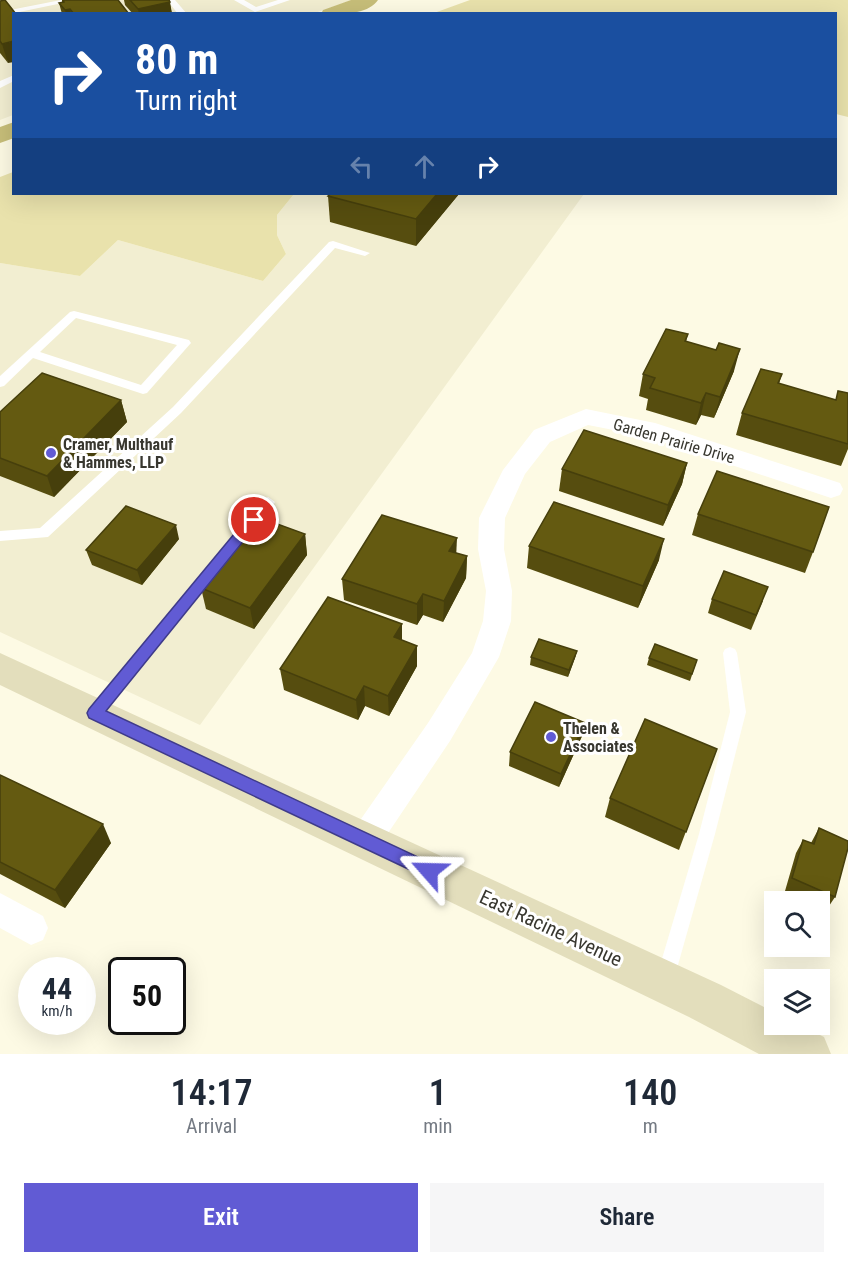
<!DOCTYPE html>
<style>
:root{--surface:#fff;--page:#f6f6f7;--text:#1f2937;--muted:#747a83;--accent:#615bd4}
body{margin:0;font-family:"Roboto Condensed",sans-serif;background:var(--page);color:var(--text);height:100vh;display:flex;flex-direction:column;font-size:22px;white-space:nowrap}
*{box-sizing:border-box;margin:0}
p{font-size:20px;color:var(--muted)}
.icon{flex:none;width:33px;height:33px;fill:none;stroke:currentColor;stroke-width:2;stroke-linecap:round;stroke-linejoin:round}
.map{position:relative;height:1054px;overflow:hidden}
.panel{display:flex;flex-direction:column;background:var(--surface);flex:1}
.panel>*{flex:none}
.guide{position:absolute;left:12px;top:12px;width:825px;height:183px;border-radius:0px;box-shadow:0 6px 24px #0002;background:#1a4fa0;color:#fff;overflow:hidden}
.controls{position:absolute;left:764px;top:891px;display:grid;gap:12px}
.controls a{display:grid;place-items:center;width:66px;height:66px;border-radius:0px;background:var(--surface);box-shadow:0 6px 24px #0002;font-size:30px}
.speed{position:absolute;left:18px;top:957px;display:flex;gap:12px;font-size:30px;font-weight:700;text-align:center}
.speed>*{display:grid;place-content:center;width:78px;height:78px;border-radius:50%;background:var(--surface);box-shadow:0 6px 24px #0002;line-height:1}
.speed small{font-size:15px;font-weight:400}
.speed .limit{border:3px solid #111;border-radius:9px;background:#fff;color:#111}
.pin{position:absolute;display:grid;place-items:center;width:51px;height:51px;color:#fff;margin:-26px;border:3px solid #fff;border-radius:50%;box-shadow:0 2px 6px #0007}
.me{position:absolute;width:66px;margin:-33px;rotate:295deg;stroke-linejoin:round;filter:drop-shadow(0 0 4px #0008)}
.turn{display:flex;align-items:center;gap:21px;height:126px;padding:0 24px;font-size:27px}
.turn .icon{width:78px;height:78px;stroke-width:2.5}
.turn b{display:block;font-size:42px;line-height:51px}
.lanes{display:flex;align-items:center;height:57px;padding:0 24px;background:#0003;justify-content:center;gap:30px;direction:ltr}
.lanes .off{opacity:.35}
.eta{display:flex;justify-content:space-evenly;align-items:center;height:102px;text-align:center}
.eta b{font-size:36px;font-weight:600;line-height:42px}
.primary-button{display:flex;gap:12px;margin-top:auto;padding:12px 24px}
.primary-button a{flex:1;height:69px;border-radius:0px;background:var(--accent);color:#fff;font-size:24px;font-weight:600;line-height:69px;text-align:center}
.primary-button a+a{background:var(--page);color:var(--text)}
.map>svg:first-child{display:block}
.built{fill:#f2eed1}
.green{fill:#e9e2ac}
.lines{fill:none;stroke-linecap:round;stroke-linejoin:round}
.service{fill:#fff;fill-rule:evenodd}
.minor{fill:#fff;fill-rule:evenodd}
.secondary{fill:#e3debc;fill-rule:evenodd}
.primary{fill:#c7be79;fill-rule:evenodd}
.wall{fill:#564d0f}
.shaded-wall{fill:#463f0c}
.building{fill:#645a11;stroke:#463f0c;stroke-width:1.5}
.route{fill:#615bd4;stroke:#3f3b8a;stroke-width:1.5}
.poi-dot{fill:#615bd4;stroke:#fff;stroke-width:2}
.labels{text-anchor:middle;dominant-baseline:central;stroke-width:6;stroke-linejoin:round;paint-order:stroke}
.street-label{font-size:16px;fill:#38372f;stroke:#fff}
.poi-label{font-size:16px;font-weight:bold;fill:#38372f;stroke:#fff;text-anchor:start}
.near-street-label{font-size:20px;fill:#38372f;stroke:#fff}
</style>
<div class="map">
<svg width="848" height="1054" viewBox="0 0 848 1054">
<rect width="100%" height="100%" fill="#fdfae4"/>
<!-- built -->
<g class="built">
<path d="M0,0H352L312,14H14L13,115L0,120Z"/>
<path d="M294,194H584L200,725L0,632V263L80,276L118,240L263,281L286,254L277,235V215Z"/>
</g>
<!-- green -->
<g class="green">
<path d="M470,0H848V117L836,114V14L434,13Z"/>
<path d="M13,172L14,194H294L277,215V235L286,254L263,281L118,240L80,276L0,263V177Z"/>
</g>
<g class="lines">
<!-- service -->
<g class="service">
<path d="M61,0H77L0,16V12Z"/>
<path d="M167,0H175L187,14H178Z"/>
<path d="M234,0H244L256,7L278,0H290L255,12Z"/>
<path d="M14,75V81L0,88V81Z"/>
<path d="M333,241L370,253L365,256L335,248L181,413L48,537L0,541V531L40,528L173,407L329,242Z"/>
<path d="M74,311L189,340L191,343L147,393L143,394L33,358L4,386L0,387V376L70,312ZM76,318L177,345L141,385L40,352Z"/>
<path d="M268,497L275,502L273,505L100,718L95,720L90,718L87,713L90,708L263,499Z"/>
<path d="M730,647L735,649L737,653L746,712L715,834L674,979L672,986L665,988L658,986L656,979L699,834L730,712L723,653L725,649Z"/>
</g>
<!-- minor -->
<g class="minor">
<path d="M586,409L655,423L840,483L843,489L840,495L831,498L644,436L588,425L550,442L525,474L505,518L504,549L512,591L511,621L499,657L450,741L376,851L365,855L354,851L349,840L354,829L428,723L472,653L483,621L486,591L478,549L479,518L503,470L534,430Z"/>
<path d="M0,893L43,916L48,928L43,940L31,945L0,928Z"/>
</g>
<!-- secondary -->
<path class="secondary" d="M0,653L721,985L774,1012V1024H798L824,1037L831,1054H759L689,1017L0,685Z"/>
<!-- primary -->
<g class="primary">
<path d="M351,0H378C367,16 338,14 321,14L323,10Z"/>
<path d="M14,122V138L0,143V127Z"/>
</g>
</g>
<!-- wall -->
<g class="wall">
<path d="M62,0H118L129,14H62L59,3L62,2Z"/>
<path d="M124,0H169L172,14H133L125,5Z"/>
<path d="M0,1L8,63L0,53Z"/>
<path d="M459,194L416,246L330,222L328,196Z"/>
<path d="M688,334L686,342L734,371L714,418L701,415L696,425L646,410L648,399L639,396L643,374Z"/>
<path d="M782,374L779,384L835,400L848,393V449L841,466L736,435L742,413Z"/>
<path d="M121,400L127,422L54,497L0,476V412Z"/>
<path d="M687,463L682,484L663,526L559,491L562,469Z"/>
<path d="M698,514L813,552L805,573L692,535Z"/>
<path d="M305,534L307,555L254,629L206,609L201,588Z"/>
<path d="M179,539L142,585L92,565L86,550Z"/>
<path d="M529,546L659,560L638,608L527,568Z"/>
<path d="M456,553L467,556L466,578L443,622L423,615L417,625L344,600L342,579Z"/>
<path d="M712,599L763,601L751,630L708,613Z"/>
<path d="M402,624V640L417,646V666L389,716L365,706L358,720L284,690L280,669Z"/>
<path d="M577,651L575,658L568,677L530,665L531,657Z"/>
<path d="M649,658L697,660L690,681L647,665Z"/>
<path d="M582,736L559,787L509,766L510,752Z"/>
<path d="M717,749L679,850L605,817L610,798Z"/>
<path d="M0,775L111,843L65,908L0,874Z"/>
<path d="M819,828L835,897L827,909L819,906V902H809L785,891L796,853L803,840L811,843Z"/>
</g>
<!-- shaded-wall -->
<g class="shaded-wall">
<path d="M170,2L172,14H139L138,9Z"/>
<path d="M70,9L71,14H66L65,10Z"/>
<path d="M14,41V62L8,63L2,44Z"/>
<path d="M437,194H459L416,246V219Z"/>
<path d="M740,349L734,371L714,418L720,397Z"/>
<path d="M706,393L701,415L696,425L701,403Z"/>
<path d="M121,400L127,422L54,497L47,476Z"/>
<path d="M687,463L682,484L663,526L668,505Z"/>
<path d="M176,525L179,539L142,585L137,570Z"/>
<path d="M305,534L307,555L254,629L250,608Z"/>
<path d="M457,538L456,559L449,551Z"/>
<path d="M664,539L659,560L638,608L643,586Z"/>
<path d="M467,556L466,578L443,622L444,601Z"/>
<path d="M423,594V615L417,625V604Z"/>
<path d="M402,624V645L394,637Z"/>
<path d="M417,646V666L389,716L388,696Z"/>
<path d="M577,651L575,658L568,677L569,670Z"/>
<path d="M364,686L365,706L358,720L356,700Z"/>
<path d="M585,723L582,736L559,787L561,774Z"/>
<path d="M103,824L111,843L65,908L55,890Z"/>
</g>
<!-- building -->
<g class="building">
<path d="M5,0L16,14H14V41L2,44L0,41V1Z"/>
<path d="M63,0H118L129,14H74L70,9L65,10L59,3L64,2Z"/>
<path d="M130,0H169L170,2L138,9Z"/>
<path d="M330,194H437L416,219L328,196Z"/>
<path d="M666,329L688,334L685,341L716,350L719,343L740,349L720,397L706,393L701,403L650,388L655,378L643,374Z"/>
<path d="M761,369L782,374L778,383L836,400L838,391L848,393V444L742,413Z"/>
<path d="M42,373L121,400L47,476L0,458V412Z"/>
<path d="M584,430L687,463L668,505L562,469Z"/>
<path d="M717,471L829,507L813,552L698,514Z"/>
<path d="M554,502L664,539L643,586L529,546Z"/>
<path d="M126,506L176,525L137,570L86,550Z"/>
<path d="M382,515L457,538L449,551L467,556L444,601L423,594L417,604L342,579Z"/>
<path d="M258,517L305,534L250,608L201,588Z"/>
<path d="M724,571L768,587L756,615L712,599Z"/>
<path d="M328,597L402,624L394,637L417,646L388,696L364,686L356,700L280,669Z"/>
<path d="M539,639L577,651L569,670L531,657Z"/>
<path d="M655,644L697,660L692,674L649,658Z"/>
<path d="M535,702L585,723L561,774L510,752Z"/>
<path d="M645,719L717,749L686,832L610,798Z"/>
<path d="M0,775L103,824L55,890L0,862Z"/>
<path d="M819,828L848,841V848L835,897L792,878L803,840L814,844Z"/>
</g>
<!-- route -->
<path class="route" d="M254,515L258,516L260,520L258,523L106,711L435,865L438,871L435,876L429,879L423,876L89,718L87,713L89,709L249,516Z"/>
<!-- markers -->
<g class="poi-dot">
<circle cx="51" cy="453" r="6"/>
<circle cx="551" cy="737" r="6"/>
</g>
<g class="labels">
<!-- street labels -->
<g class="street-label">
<text transform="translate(674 441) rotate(16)">Garden Prairie Drive</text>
</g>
<!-- poi labels -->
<g class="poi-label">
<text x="63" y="444">Cramer, Multhauf<tspan x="63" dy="18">&amp; Hammes, LLP</tspan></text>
<text x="563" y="728">Thelen &amp;<tspan x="563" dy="18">Associates</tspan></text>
</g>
<!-- near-street labels -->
<g class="near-street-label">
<text transform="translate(551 928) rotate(25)">East Racine Avenue</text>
</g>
</g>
</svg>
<div class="controls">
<a><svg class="icon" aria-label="search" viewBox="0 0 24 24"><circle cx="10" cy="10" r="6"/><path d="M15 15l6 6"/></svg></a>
<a><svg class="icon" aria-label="layers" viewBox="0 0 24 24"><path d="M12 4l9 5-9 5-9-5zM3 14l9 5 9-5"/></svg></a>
</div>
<div class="speed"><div>44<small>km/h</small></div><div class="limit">50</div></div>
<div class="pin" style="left:254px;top:520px;background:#d93025"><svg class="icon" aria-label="arrive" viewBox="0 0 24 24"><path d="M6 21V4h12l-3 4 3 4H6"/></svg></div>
<svg class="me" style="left:429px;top:871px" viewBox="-20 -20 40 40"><path d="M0-17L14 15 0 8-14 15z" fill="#615bd4" stroke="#fff" stroke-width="4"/></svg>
<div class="guide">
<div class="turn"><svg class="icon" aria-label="right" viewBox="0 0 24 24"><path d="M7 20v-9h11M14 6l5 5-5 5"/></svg><div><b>80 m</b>Turn right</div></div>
<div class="lanes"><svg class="icon off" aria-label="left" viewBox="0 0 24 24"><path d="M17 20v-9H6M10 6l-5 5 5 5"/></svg><svg class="icon off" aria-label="ahead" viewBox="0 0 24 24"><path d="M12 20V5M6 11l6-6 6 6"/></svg><svg class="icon" aria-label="right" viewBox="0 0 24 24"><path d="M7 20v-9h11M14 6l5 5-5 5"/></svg></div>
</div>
</div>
<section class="panel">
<div class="eta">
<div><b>14:17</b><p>Arrival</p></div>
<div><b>1</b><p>min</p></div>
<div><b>140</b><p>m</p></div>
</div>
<div class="primary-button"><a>Exit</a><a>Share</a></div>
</section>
